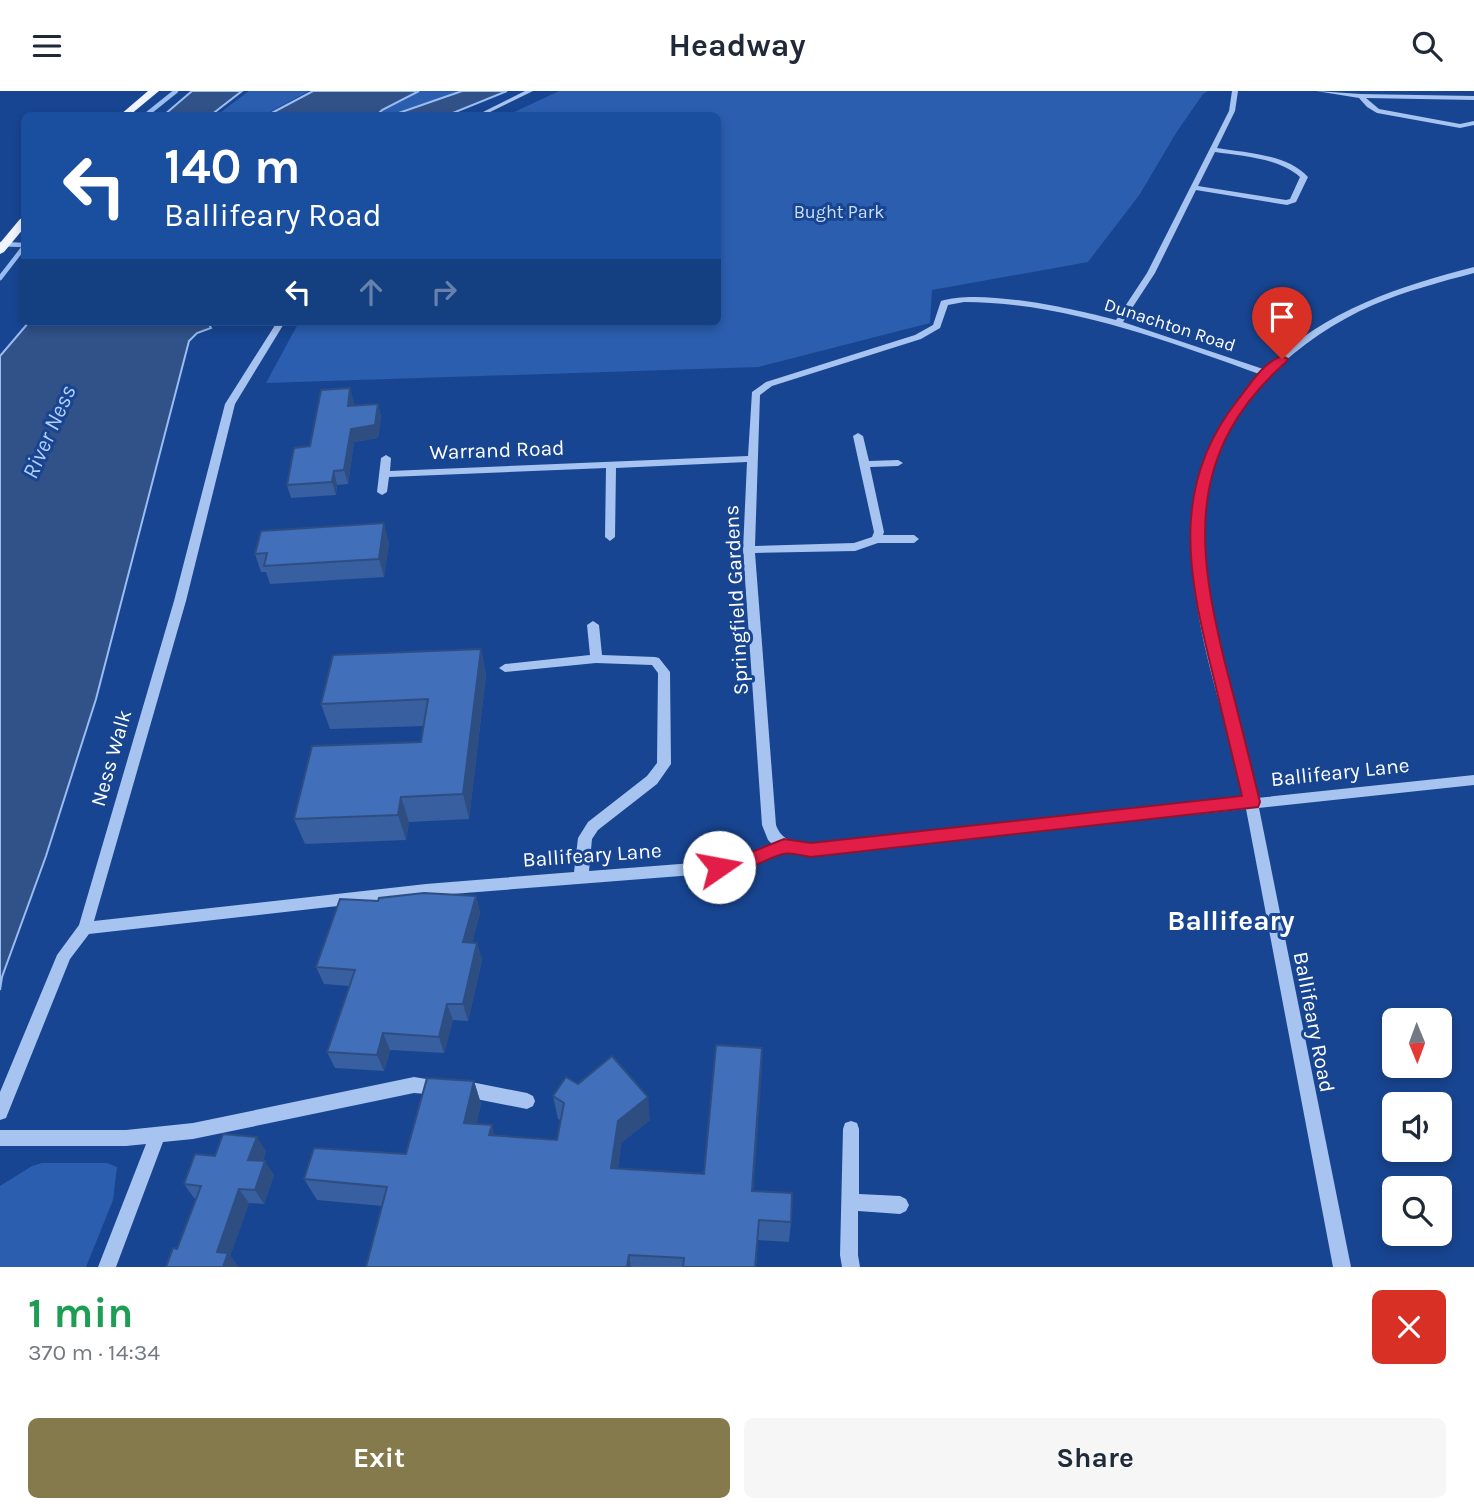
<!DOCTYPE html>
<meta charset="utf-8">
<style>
:root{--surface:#fff;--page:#f6f6f7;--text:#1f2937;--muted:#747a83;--accent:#847a4c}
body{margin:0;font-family:Karla,sans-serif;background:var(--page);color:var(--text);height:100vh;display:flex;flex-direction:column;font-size:26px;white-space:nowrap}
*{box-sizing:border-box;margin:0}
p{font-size:23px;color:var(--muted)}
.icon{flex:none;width:38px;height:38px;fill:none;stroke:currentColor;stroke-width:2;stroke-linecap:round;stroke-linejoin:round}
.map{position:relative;height:1176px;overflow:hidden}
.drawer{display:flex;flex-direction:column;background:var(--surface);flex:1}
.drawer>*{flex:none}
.top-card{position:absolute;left:21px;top:21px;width:700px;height:214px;border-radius:10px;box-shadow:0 4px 10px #0003;background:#1a4fa0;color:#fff;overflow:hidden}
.needle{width:46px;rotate:179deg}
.tools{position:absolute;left:1382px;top:917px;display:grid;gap:14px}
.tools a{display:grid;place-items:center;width:70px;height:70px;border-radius:10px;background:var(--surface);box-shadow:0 4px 10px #0003;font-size:35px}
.pin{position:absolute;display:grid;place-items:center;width:60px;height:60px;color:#fff;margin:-72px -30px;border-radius:50% 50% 50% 0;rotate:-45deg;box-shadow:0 0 7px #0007}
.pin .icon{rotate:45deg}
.me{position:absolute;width:77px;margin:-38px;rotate:78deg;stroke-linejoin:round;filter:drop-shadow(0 0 5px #0008)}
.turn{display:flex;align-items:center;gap:24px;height:147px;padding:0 28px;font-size:32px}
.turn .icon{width:91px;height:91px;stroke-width:2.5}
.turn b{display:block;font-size:49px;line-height:60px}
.lanes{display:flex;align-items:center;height:66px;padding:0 28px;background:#0003;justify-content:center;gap:35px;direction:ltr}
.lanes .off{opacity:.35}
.round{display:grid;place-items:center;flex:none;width:74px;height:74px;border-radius:10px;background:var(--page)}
.headline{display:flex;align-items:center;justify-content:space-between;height:119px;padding:0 28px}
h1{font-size:42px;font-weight:700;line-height:52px;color:#1e9e55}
.button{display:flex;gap:14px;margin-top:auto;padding:14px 28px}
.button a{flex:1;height:80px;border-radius:10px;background:var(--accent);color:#fff;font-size:28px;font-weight:700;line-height:80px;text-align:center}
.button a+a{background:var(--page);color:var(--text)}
header{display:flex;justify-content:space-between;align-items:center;height:91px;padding:0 28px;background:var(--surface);font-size:32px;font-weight:700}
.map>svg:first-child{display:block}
.green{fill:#2b5eaf}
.water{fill:#315189;stroke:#99bdf2;stroke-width:2}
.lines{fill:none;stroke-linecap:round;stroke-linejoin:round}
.stream{stroke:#99bdf2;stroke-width:4.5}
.minor{fill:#a7c3ef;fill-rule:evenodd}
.major{fill:#eff4ff;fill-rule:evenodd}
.wall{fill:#385f9f}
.shaded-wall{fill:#2e4e82}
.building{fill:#416fb9;stroke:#2e4e82;stroke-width:2}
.route{fill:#e11d48;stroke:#92132f;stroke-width:2}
.labels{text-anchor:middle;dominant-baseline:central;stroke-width:6;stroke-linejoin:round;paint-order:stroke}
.far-park-label{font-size:18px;fill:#cddffb;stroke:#184591}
.far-street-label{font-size:18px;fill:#fff;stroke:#184591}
.street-label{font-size:21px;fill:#fff;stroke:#184591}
.water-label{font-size:23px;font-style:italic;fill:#b3cdf6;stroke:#184591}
.district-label{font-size:28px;font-weight:bold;fill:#fff;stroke:#184591}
</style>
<header><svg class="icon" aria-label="menu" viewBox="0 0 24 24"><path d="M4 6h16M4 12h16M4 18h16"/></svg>Headway<svg class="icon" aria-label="search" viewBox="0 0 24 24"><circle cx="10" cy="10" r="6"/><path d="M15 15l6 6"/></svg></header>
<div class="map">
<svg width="1474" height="1176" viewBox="0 0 1474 1176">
<rect width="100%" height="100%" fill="#184591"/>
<!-- green -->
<g class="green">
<path d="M249,0H309L264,24H217Z"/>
<path d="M409,0H462L399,24H373Z"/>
<path d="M559,0H1208L1203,3L1176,42L1140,103L1088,171L932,199L930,232L758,276L266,292L299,231H718V24H508Z"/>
<path d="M42,1072H107L117,1076L113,1109L86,1176H0V1095L32,1075Z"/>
</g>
<!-- water -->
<g class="water">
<path d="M192,0H242L211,24H164Z"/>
<path d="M313,0H419L382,19L377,24H268Z"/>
<path d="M462,0H507L448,24H393Z"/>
<path d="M29,231H208L211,237L197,242L189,250L96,608L46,765L2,886L0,899V265Z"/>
</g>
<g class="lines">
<!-- stream -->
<g class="stream">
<path d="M146,24L176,0"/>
<path d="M0,153L24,154"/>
<path d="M0,187L24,156"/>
</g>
<!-- minor -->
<g class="minor">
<path d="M525,0H533L484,24H477Z"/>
<path d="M1232,0H1238L1235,20L1217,57C1246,62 1287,63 1308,86L1296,111L1287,114L1196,99L1155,182L1123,231L1266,279C1319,221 1400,195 1474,176V182C1440,191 1406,200 1373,214C1311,241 1248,292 1221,355C1203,399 1200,450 1205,496C1214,568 1241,636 1257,707L1474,684V694L1259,717L1351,1176H1333L1246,718L811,765L785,761L744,778L719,782L426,805L89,843L70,868L6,1027L0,1029V1001L57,864L79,834L174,510L225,313L277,231H285L235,313L186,510L94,830L426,793L574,781L578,747L588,731L647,685L657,672L658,582L652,574L596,572L505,581L499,577L505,573L590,564L587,534L593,530L599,534L602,564L655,566L659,567L670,581L671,673L657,693L598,739L592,748L589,780L719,770L742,767L773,754L768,749L762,734L743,459L747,371L616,377L615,446L610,450L605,446L606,377L389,386L387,401L382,404L377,401L381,367L386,364L391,367L390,380L748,365L752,301L766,291L915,244L933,234L941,210C981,197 1074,218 1116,229L1147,182L1229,20ZM1215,61C1242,65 1279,67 1300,86L1290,108L1286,109L1198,95ZM964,211C1065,211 1168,250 1262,284C1254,291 1246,299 1240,307C1233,315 1229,326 1223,335C1154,452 1218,587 1244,708L811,753C795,751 782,751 776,734L755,462L855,460L878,452H914L919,448L914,444H883L884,441L870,376L898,375L903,372L898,369L869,370L863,345L858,342L853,345L874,441L872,446L854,452L755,455L760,304L772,295L921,248L940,237L948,214Z"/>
<path d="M1316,0L1361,3L1474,5V9L1366,7L1379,18L1460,33L1474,30V34L1460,37L1377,22L1367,16L1359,7Z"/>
<path d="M414,986L445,991L447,996L445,1001L439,1004L414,1002L193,1048L163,1051L116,1176H98L146,1053L126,1055H0V1039H126L193,1032Z"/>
<path d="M461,989L527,1002L533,1005L535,1010L533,1015L527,1018L461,1005L455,1002L453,997L455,992Z"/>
<path d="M851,1030L857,1032L859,1038V1103L900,1105L906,1108L909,1114L906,1120L900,1123L858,1120V1164L860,1176H842L840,1164L843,1038L845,1032Z"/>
</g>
<!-- major -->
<g class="major">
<path d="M148,0H159L130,24H120Z"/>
<path d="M24,127V137L4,161L0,163V152L20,128Z"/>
</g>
</g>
<!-- wall -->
<g class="wall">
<path d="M354,311L353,315L378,313L381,326L378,347L354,351L348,393L337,394L336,404L291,407L287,394L310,355Z"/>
<path d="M389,451L384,486L270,493L266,481H261L255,463Z"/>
<path d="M481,558L486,584L469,728L409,731L406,749L305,753L294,728L421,651L424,635L330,638L321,613Z"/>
<path d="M476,805L480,822L472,852H477L482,869L468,930L453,929L444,962L390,959L384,980L335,977L327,961L349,895L324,893L316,876L378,810Z"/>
<path d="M762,957L753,1100L791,1131L789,1151L758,1149L756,1176H366L382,1115L317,1109L304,1088L406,1063L474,990L481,1013L476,1033L495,1044L557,1049L561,1029L558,1028L553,1005L650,1029L621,1052L618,1077L704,1083Z"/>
<path d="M266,1060L263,1070L274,1084L264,1113L249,1112L230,1165L238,1175L237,1176H166L177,1158L196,1107H194L184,1093L215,1065Z"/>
</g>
<!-- shaded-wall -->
<g class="shaded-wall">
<path d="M350,297L354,311L351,328L348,315Z"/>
<path d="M378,313L381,326L378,347L354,351L348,393L344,379L351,338Z"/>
<path d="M334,380L337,394L336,404L332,391Z"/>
<path d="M384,432L389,451L384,486L379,468Z"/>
<path d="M481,558L486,584L469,728L463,703Z"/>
<path d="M401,706L409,731L406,749L398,724Z"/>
<path d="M476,805L480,822L468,868L463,851Z"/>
<path d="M477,852L482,869L468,930L463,913Z"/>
<path d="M447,913L453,929L444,962L439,946Z"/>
<path d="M383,942L390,959L384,980L377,964Z"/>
<path d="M762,957V980L752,1121V1100Z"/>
<path d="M474,990L481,1013L472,1054L464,1032Z"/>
<path d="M648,1006L650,1029L621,1052L615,1098L611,1077L618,1030Z"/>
<path d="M492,1034L498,1056L489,1044Z"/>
<path d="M257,1046L266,1060L258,1083L248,1069Z"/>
<path d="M265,1070L274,1084L264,1113L255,1099Z"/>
<path d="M239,1098L249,1112L230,1165L238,1175L237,1176H223L217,1161Z"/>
<path d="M629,1164L631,1176H627Z"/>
</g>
<!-- building -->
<g class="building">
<path d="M350,297L348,315L378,313L375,334L351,338L344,379L334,380L332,391L287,394L294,357L310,355L321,299Z"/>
<path d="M384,432L379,468L264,475L267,462L255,463L261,440Z"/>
<path d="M481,558L463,703L401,706L398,724L294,728L312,655L421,651L428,608L321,613L333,564Z"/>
<path d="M424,802L476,805L463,851L477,852L463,913H447L439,946L383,942L377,964L327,961L355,879L316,876L340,808L378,810L379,807Z"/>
<path d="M716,954L762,957L752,1100L792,1102L791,1131L759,1129L755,1176H683L684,1167L629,1164L627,1176H366L387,1096L304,1088L314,1057L406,1063L427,987L474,990L464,1032L492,1034L489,1044L557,1049L564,1012L553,1005L566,986L578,993L612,965L648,1006L618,1030L611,1077L704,1083Z"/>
<path d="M223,1043L257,1046L248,1069L265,1070L255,1099L239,1098L217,1161L228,1162L223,1176H166L173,1157L177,1158L201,1095L184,1093L195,1063L215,1065Z"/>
</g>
<!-- route -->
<path class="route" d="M1282,265L1288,268L1286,271C1185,361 1196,456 1226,576C1238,621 1249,666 1260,711L1258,716L811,766C803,765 791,761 783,763C760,769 737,789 712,781L710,776L712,770L742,765L784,748L811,752L1242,705C1232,664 1222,622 1212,580C1188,483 1170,395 1237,310C1249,295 1263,271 1282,265Z"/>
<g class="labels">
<!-- far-park labels -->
<g class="far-park-label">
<text x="839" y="121">Bught Park</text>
</g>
<!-- far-street labels -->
<g class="far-street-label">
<text transform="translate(1170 234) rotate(18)">Dunachton Road</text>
</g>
<!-- street labels -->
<g class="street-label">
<text transform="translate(497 359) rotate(-2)">Warrand Road</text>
<text transform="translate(736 509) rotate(-93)">Springfield Gardens</text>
<text transform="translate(111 667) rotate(-74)">Ness Walk</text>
<text transform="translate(1340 681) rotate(-6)">Ballifeary Lane</text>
<text transform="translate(592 764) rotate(-4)">Ballifeary Lane</text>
<text transform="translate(1314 931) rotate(79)">Ballifeary Road</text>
</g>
<!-- water labels -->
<g class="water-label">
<text transform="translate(49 341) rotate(-66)">River Ness</text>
</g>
<!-- district labels -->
<g class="district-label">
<text x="1231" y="829">Ballifeary</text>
</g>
</g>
</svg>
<div class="tools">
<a><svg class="needle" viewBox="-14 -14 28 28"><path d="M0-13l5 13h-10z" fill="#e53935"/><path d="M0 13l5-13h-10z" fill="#747a83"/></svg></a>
<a><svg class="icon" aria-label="sound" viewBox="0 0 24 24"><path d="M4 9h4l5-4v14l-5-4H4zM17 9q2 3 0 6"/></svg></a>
<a><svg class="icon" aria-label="search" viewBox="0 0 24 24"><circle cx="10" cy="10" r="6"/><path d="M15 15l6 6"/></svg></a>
</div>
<div class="pin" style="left:1282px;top:268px;background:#d93025"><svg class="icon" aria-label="arrive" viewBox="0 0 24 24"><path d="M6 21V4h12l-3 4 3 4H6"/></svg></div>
<svg class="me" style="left:719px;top:776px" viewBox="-20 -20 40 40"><circle r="19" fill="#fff"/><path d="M0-13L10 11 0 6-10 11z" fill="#e11d48"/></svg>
<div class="top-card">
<div class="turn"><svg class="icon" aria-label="left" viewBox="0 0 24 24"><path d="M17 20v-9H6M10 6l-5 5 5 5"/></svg><div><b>140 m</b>Ballifeary Road</div></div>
<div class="lanes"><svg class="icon" aria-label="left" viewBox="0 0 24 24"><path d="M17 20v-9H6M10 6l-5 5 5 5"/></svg><svg class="icon off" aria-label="ahead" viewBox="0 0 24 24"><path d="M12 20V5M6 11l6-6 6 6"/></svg><svg class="icon off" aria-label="right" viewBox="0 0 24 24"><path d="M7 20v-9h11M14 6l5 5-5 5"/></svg></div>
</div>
</div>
<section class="drawer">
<div class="headline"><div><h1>1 min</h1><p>370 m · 14:34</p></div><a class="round" style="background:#d93025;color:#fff"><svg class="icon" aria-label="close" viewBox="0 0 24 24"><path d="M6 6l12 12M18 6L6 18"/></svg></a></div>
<div class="button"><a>Exit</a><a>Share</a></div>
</section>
